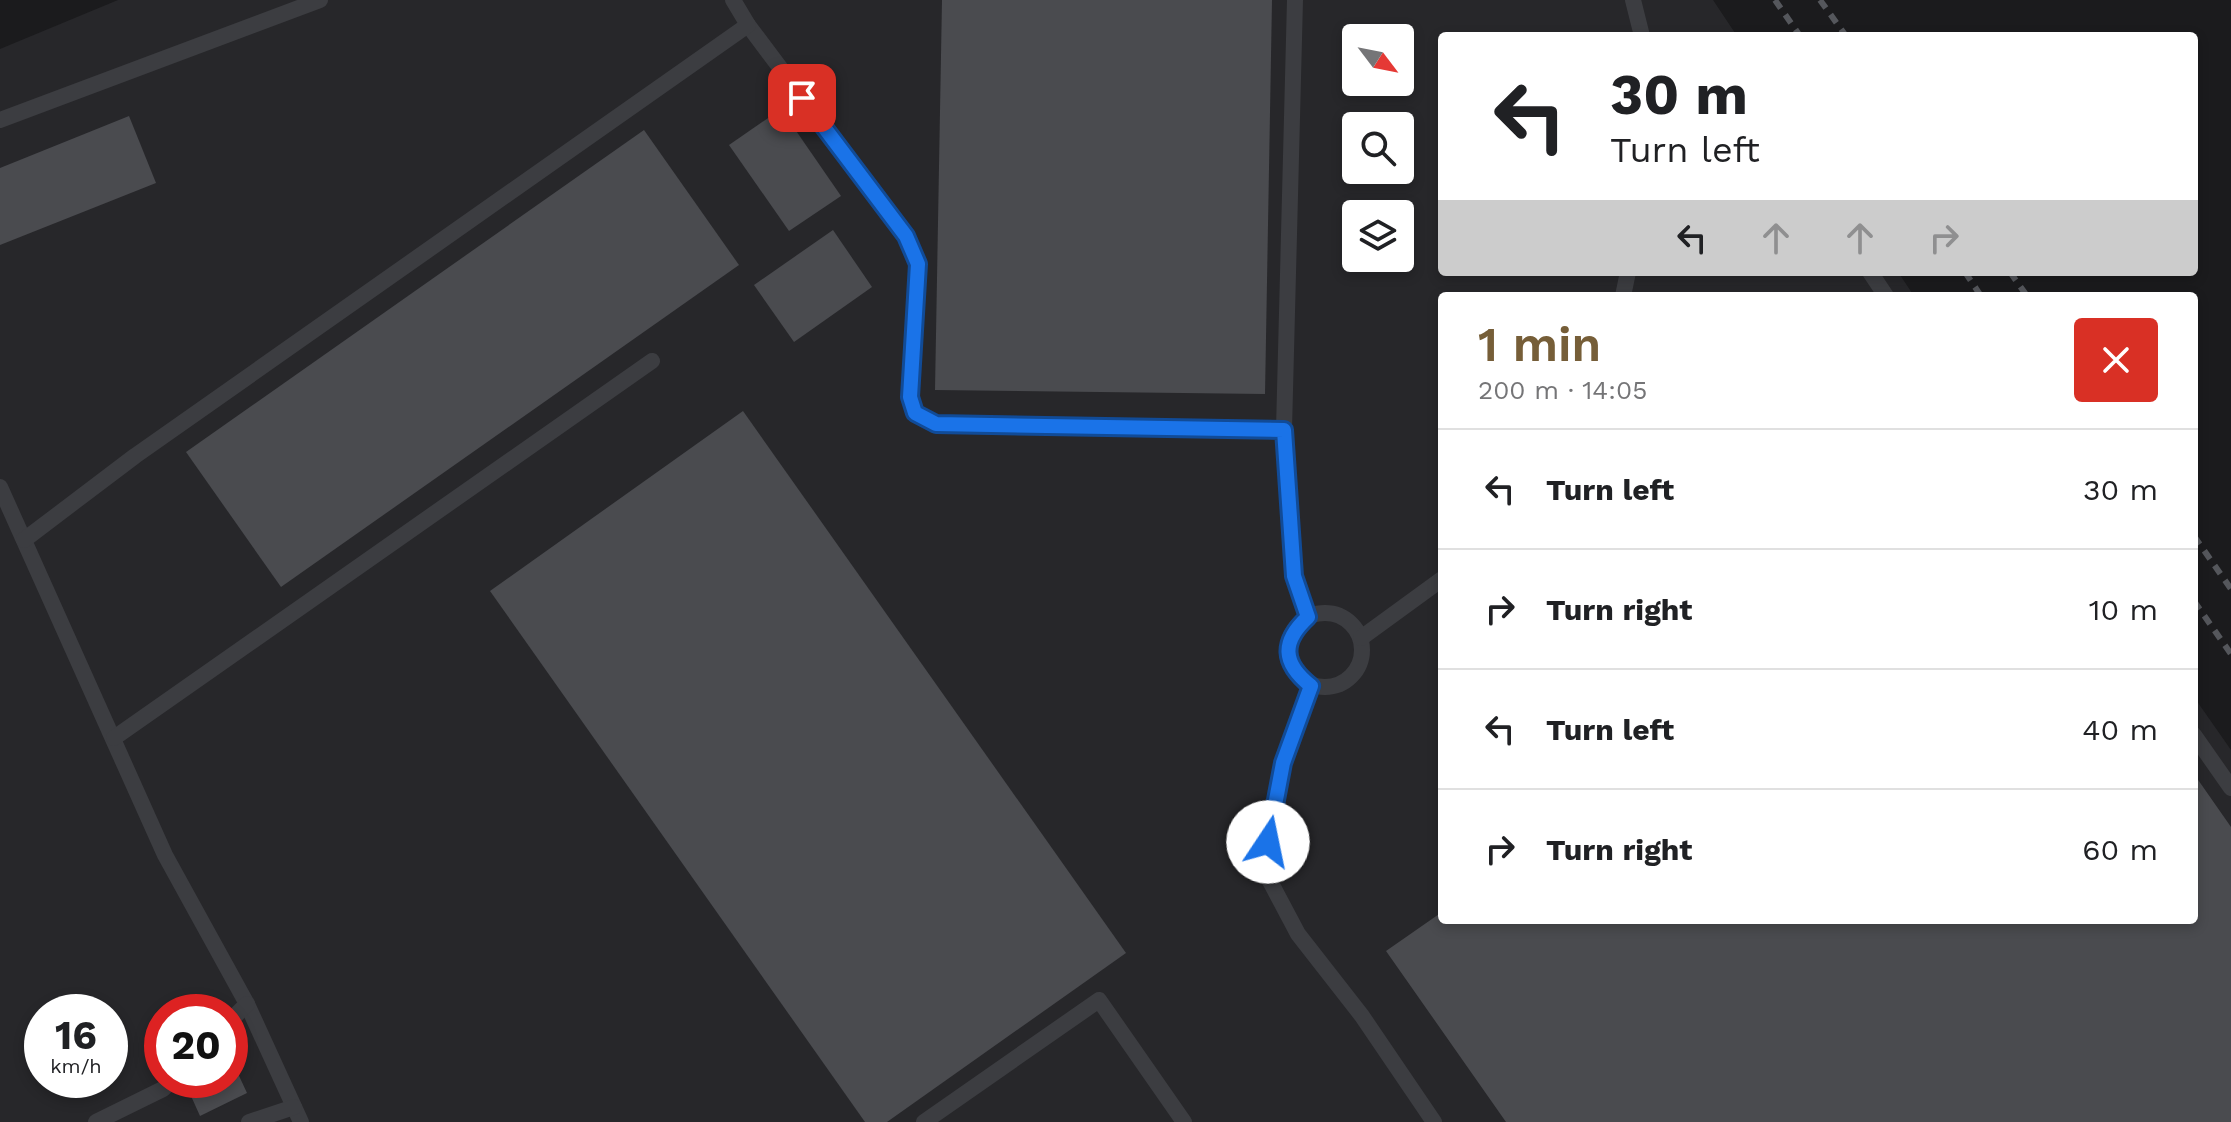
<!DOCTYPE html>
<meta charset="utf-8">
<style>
:root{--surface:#fff;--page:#f6f6f6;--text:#202124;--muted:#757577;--line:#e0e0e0;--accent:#765e38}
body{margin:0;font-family:"Work Sans",sans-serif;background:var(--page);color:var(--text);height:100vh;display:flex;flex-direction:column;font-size:30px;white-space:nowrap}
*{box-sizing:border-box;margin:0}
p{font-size:26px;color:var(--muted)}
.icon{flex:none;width:44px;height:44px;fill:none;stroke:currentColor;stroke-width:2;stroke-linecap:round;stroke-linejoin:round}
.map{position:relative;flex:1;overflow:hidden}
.drawer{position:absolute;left:1438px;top:292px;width:760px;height:632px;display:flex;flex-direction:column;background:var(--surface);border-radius:8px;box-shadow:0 4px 12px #0003}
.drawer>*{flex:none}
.banner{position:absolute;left:1438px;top:32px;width:760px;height:244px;border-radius:8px;box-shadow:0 4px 12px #0003;background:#fff;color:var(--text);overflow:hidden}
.needle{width:52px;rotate:122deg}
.tools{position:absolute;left:1342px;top:24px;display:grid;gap:16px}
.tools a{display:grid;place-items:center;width:72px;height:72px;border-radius:8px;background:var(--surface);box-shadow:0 4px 12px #0003;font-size:40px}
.speed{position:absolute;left:24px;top:994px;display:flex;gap:16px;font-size:40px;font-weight:700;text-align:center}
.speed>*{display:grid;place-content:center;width:104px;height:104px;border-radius:50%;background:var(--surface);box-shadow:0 4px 12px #0003;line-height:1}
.speed small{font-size:20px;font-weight:400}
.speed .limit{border:12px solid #d22;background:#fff;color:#111}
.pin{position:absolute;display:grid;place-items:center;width:68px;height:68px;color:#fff;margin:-34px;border-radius:16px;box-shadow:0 4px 12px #0006}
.me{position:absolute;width:88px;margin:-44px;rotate:11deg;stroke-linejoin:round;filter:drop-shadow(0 0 6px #0008)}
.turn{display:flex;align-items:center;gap:28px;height:168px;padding:0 40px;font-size:36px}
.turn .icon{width:104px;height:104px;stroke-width:2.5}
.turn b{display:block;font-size:56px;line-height:68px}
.lanes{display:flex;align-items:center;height:76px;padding:0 40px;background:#0003;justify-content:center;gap:40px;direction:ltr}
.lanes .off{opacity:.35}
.round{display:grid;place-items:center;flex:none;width:84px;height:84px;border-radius:8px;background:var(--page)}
.summary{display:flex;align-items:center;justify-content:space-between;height:136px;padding:0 40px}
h1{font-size:48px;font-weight:600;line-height:60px;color:var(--accent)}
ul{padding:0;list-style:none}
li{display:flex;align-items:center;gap:24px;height:120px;padding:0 40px;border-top:2px solid var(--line)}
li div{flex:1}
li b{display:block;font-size:30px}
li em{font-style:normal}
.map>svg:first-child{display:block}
.built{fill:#27272a;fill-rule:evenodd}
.building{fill:#4a4b4f}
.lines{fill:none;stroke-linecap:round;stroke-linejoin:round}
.lane{stroke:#3c3d41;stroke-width:16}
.rail{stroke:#55575c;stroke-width:6;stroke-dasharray:10 8;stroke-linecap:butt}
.route-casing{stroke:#114b97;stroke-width:20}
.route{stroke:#1a73e8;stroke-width:14}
</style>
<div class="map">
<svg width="2231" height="1122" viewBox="0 0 2231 1122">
<rect width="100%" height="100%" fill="#1b1b1d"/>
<!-- built -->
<path class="built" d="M118,0H1713L1737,36H1442V272H1898L1914,296H1442V920H2194V697L2231,750V1122H0V49ZM1356,38H1400V82H1356ZM1356,126H1400V170H1356ZM1356,214H1400V258H1356ZM42,1012H110V1080H42ZM162,1012H230V1080H162Z"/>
<!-- building -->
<g class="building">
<path d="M942,0H1272L1265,394L935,390Z"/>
<path d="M781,109L841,196L789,231L729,145Z"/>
<path d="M129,116L156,183L0,245V168Z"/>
<path d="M644,130L739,265L281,587L186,452Z"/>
<path d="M833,230L872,287L794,342L754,285Z"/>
<path d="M743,411L1126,953L887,1122H865L490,591Z"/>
<path d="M2194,774L2231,827V1122H1506L1386,951L1442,912V920H2194Z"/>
<path d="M234,1065L247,1093L200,1116L187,1087L202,1080H230V1066Z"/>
</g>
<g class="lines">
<!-- lane -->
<g class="lane">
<path d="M1633,0L1642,36"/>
<path d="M748,25L906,236L918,264L910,397L915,413L936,424L1284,430L1294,576L1308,617"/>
<path d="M0,120L320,0"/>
<path d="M1870,272L1886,296"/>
<path d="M1623,296L1628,272"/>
<path d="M1284,430L1295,0"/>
<path d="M0,487L165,855L247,1004L301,1122"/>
<path d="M24,540L135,456L748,25L733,0"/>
<circle cx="1325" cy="650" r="37"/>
<path d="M1361,638L1442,579"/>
<path d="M1311,686L1283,763L1263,868L1298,934L1362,1016L1434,1122"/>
<path d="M2194,735L2231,788"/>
<path d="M114,738L652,361"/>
<path d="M230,1021L247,1004"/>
<path d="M96,1122L163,1089L172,1080"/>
<path d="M249,1122L294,1107"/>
<path d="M924,1122L1099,1000L1184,1122"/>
</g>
<!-- rail -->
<g class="rail">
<path d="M1775,0L1800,36"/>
<path d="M1820,0L1846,36"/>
<path d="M1965,272L1981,296"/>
<path d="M2010,272L2027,296"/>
<path d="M2194,536L2231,589"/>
<path d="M2194,601L2231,654"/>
</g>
</g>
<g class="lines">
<!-- route casing -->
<g class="route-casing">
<path id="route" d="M802,98L906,236L918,264L910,397L915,413L936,424L1284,430L1294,576L1308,617C1281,642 1282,663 1311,686L1283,763L1268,842"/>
</g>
<!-- route -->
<use href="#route" class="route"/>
</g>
</svg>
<div class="tools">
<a><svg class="needle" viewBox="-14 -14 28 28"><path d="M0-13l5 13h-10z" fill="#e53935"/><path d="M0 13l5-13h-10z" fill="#757577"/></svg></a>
<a><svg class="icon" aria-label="search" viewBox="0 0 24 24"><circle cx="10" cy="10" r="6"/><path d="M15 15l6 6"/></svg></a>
<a><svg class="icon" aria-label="layers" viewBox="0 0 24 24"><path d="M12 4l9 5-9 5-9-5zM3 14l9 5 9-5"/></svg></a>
</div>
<div class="speed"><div>16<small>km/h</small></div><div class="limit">20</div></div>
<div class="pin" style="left:802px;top:98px;background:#d93025"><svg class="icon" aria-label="arrive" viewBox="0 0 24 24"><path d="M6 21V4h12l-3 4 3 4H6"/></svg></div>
<svg class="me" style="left:1268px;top:842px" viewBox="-20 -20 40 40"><circle r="19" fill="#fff"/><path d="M0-13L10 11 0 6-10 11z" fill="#1a73e8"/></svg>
<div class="banner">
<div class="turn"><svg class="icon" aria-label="left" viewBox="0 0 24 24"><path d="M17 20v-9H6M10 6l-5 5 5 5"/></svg><div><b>30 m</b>Turn left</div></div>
<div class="lanes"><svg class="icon" aria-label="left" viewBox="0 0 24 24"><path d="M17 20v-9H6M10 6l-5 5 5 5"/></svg><svg class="icon off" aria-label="ahead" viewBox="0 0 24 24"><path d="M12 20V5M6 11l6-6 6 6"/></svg><svg class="icon off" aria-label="ahead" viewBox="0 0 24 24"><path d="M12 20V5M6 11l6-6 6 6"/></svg><svg class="icon off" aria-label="right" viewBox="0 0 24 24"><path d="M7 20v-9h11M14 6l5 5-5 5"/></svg></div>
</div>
<section class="drawer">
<div class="summary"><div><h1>1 min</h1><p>200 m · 14:05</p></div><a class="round" style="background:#d93025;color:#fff"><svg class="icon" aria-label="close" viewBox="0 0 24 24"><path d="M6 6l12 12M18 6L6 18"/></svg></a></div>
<ul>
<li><svg class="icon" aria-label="left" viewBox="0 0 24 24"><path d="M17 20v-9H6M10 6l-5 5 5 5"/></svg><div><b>Turn left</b></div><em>30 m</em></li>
<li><svg class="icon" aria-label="right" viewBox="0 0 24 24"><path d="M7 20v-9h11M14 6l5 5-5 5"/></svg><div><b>Turn right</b></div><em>10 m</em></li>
<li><svg class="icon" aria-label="left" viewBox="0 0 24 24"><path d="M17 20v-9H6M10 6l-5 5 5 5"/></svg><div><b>Turn left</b></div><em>40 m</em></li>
<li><svg class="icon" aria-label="right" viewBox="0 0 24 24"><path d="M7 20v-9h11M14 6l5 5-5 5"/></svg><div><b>Turn right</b></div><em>60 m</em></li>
</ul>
</section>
</div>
